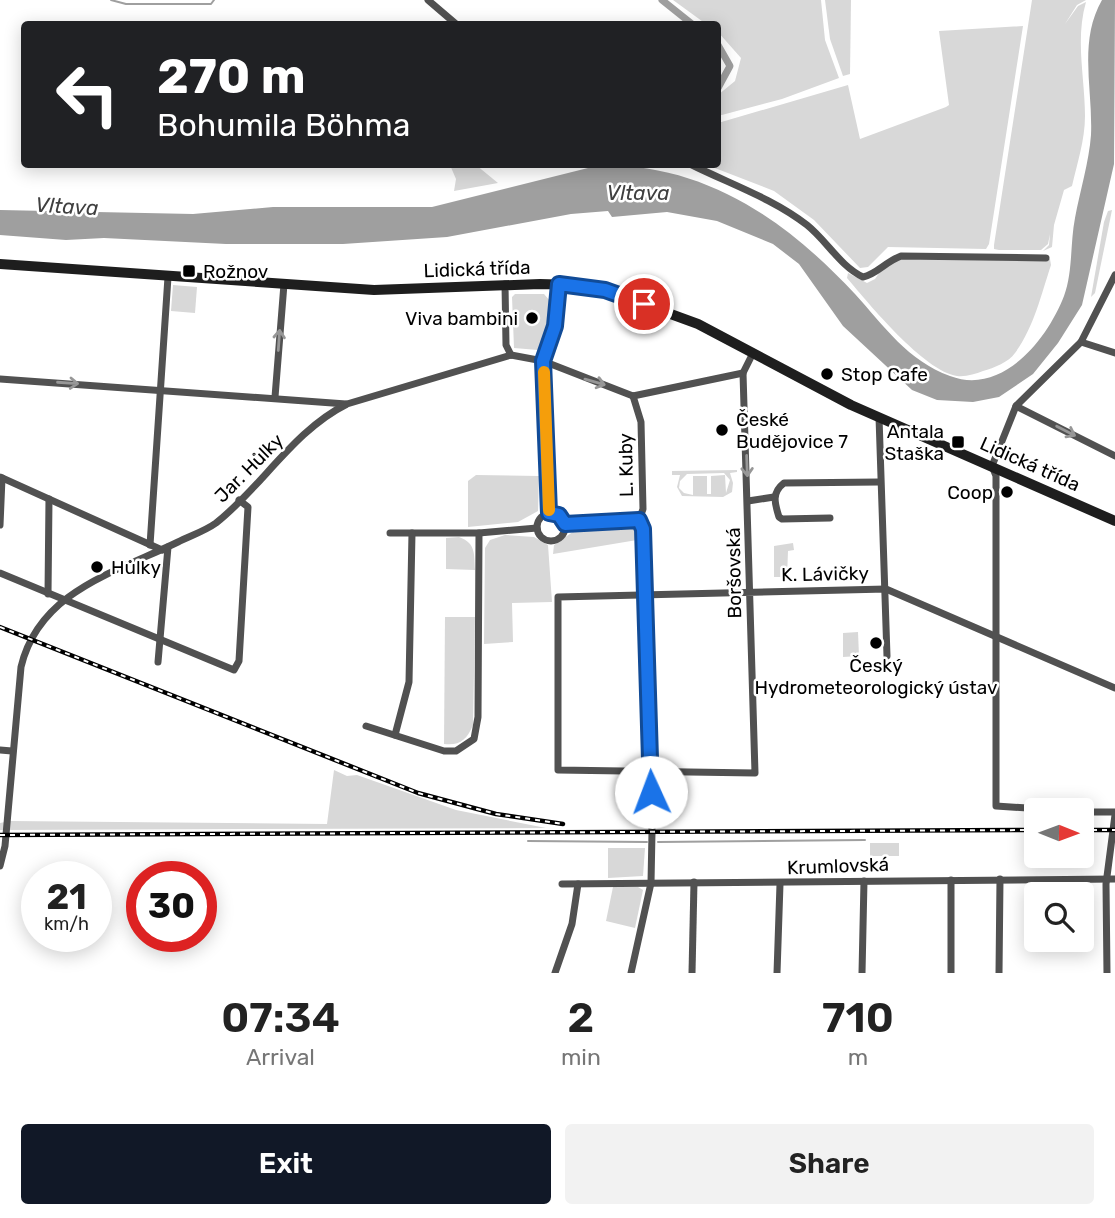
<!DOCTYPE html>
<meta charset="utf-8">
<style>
:root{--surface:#fff;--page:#f2f2f2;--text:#222;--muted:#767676;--accent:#111827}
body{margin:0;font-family:Rubik,sans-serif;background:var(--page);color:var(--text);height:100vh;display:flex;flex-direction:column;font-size:26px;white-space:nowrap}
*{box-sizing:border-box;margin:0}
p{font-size:23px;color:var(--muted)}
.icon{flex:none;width:38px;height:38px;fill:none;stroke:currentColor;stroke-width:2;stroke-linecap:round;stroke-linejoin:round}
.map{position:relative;height:973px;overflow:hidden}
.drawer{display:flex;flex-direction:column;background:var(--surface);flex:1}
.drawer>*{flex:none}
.banner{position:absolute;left:21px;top:21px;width:700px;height:147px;border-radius:7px;box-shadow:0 4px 18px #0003;background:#202124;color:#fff;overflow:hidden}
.needle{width:46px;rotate:91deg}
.tools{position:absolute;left:1024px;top:798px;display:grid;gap:14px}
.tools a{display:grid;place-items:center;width:70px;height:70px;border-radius:7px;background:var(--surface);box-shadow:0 4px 18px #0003;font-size:35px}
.speed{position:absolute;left:21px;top:861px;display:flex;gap:14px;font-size:35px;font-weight:700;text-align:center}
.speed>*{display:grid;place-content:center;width:91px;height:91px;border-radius:50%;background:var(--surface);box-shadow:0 4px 18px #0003;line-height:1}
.speed small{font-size:18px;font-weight:400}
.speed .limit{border:10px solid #d22;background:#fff;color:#111}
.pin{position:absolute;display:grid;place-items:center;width:60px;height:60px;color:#fff;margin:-30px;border:4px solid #fff;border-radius:50%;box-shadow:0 2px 7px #0007}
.me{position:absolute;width:77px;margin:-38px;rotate:358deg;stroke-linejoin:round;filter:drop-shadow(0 0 5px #0008)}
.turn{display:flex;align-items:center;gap:24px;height:147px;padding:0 21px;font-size:32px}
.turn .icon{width:91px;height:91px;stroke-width:2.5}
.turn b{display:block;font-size:49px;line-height:60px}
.eta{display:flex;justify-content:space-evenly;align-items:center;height:119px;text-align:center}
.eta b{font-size:42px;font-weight:600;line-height:49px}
.cta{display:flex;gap:14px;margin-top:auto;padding:14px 21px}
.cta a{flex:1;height:80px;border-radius:7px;background:var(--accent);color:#fff;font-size:28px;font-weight:600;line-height:80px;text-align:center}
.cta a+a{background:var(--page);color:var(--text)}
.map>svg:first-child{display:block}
.green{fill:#d8d8d8;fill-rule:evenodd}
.water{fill:#9f9f9f}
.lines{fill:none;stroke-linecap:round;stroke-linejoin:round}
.stream{stroke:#9f9f9f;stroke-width:2}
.canal{stroke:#9f9f9f;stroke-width:7}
.street{stroke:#515151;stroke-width:7}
.secondary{stroke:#1e1e1e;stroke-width:10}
.rail-casing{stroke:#000;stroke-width:4.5}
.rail{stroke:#fff;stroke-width:2;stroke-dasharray:5;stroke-linecap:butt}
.oneway{stroke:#979797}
.route-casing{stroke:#114b97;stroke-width:18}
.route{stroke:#1a73e8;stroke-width:12}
.slow{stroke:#f59e0b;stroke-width:12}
.poi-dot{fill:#000;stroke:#fff;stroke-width:2.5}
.labels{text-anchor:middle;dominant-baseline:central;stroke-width:5;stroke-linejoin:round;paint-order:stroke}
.street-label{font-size:19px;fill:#000;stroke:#fff}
.poi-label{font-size:19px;fill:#000;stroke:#fff;text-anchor:start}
.water-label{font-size:21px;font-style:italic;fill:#404040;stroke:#fff}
</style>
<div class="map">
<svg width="1115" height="973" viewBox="0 0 1115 973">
<rect width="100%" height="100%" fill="#fff"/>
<!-- green -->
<g class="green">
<path d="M673,0H821L825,40L839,78L782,99L718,116V95L735,81L741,58L718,32V24H706Z"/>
<path d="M825,0H851L850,74L843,76L830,39Z"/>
<path d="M1032,0H1086L1077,5L1065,24L1078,6L1086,2C1075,40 1085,78 1085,116C1085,140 1077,164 1072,186L1064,190L1054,225L1052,247L1043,251L1049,245L1050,234L1048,244L1041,250H999L994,249V245Z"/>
<path d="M1023,26L989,244L986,249L888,247L868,267L860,268L814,220L774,191L707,165L718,164V123L848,85L860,139L946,107L949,105L939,31Z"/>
<path d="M450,165H476L498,183L454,191L456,179Z"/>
<path d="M1112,210L1095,293L1091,297L1104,222L1108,211Z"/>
<path d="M901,259H1050L1051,265C1041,295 1034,327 1015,353C1009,362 994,368 983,371C975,374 966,377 957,376C924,371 869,304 847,278L848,273L867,283L875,279L884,266Z"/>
<path d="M173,285L197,287L195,313L171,311Z"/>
<path d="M515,294H544L550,301C550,316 553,340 538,350L514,348L512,297Z"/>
<path d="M737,470V472L730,473L733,483L732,492L723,497L682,496L677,487L680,475H672V471ZM724,473L730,480L726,493L725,475L711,476V494H707V476H693V495L684,493L679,488L680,481L687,474Z"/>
<path d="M476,475L539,476L538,511L518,522L468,527V481Z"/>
<path d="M621,522L634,525L637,540L553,554L554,545L577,529Z"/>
<path d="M505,535L534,537L548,545L552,602L512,603L513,642L484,644L485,548L490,540Z"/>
<path d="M459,537C476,543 474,554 475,570L446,569V538Z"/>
<path d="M793,543L794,550L788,551L787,577H774V546Z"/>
<path d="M445,617H475L473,725C467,740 459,746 444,744Z"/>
<path d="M858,632L859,656L843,657V633Z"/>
<path d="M334,770L347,776L357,775L456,810L546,828L0,830V823L10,821L327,824Z"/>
<rect x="870" y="843" width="29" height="13"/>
<path d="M608,848H645L643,876L608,878Z"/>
<path d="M613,887H638L643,890L635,928L606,921Z"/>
</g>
<!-- water -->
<path class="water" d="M1102,0H1115L1114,164L1082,305L1058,343L1033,374L999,397L973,402L937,400L912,390L843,326L799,264L773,244L717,221L667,212L612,217L608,211L571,214L447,237L343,244H226L104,238L66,240L0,235V210L193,214L273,207H432L600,165C705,164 785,219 855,294C884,326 908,361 950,376C1002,396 1047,340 1064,296C1073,272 1070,243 1075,218C1080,191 1089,162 1091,135C1093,89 1078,42 1102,0Z"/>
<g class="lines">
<!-- stream -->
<g class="stream">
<path d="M111,0L126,4H211L214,0"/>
<path d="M528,841L647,842"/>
<path d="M658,842L865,840"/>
</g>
<!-- canal -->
<g class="canal">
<path d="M662,0L692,24"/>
<path d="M718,45L730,66L718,88"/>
</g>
<!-- street -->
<g class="street">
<path d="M428,0L456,24"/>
<path d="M690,164C730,184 772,198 807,225C827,241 840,266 863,277C877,274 885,262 901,256L1046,258"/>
<path d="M505,284L506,345L511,355"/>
<path d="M1081,342L1115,353"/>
<path d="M753,353L743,373L755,773L558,770V597L886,589L1115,688"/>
<path d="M0,379L346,404"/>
<path d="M633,396L743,373"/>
<path d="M275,397L284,284"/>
<path d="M1016,406L1115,456"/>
<path d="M879,417L887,656"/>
<path d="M0,477L162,550"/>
<path d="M748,501L774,497"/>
<path d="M549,513L543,361L555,326L559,284"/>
<circle cx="551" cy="527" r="14"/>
<path d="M830,518L782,519L779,517C775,504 771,493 784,483L879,482"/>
<path d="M565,524L605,519L639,520"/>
<path d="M0,525L2,478"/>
<path d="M390,533H479L537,528"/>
<path d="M150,545L168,277"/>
<path d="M0,573L234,670L239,661L248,507L239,500"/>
<path d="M48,594L49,499"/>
<path d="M158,662L168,547"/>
<path d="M366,726L444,751H456L474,739L478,717L479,533"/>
<path d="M395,735L409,682L412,533"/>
<path d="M0,750L12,751"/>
<path d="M1058,810L996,806V476L992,466L1016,406L1081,342L1115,275"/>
<path d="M1082,812H1115"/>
<path d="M0,866L5,846L21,667C39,591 116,572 178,542C190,536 205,531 216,523C262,487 293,431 347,404L511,355L543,361L633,396"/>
<path d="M562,884L1115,879"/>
<path d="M555,973L572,924L578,884"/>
<path d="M631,973L651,883L652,832L644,529L639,520L643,509L641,422L633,396"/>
<path d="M692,973L694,882"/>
<path d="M777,973L780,884"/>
<path d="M862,973L864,881"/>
<path d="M951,973V880"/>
<path d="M999,973L1000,879"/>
<path d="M1107,973L1106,884L1115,815"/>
</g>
<!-- secondary -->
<path class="secondary" d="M0,264L374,290L540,284L576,285L605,290L698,324L851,405L1115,521"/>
<!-- rail casing -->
<g class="rail-casing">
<g id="rail">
<path d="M0,627L418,793L496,814L563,824"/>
<path d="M1082,830H1115"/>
<path d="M0,835L1036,830"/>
</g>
</g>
<!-- rail -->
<use href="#rail" class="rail"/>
</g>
<!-- one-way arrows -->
<defs><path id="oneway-shaft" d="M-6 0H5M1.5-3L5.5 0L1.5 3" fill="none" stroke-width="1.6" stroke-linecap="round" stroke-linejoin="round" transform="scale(1.75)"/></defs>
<g class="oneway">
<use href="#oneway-shaft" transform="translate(279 340) rotate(-86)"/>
<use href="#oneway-shaft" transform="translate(595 382) rotate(16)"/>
<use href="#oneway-shaft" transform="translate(68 383) rotate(4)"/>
<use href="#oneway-shaft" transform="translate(1066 431) rotate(27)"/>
<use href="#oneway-shaft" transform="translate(747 466) rotate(88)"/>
</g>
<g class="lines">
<!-- route casing -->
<g class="route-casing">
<path id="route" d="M644,304L605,290L559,284L555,326L543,361L549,513L559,515L565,524L639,520L643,529L651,792"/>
</g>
<!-- route -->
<use href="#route" class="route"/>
<!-- slow -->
<path class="slow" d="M544,372L549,510"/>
</g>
<!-- markers -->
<g class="poi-dot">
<rect x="182" y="264" width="14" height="14" rx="3.5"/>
<circle cx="532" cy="318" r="7"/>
<circle cx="827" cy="374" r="7"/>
<circle cx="722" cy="430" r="7"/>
<rect x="951" y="435" width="14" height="14" rx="3.5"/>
<circle cx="1007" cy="492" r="7"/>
<circle cx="97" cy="567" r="7"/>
<circle cx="876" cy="643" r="7"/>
</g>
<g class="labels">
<!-- street labels -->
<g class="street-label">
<text transform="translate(477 269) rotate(-2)">Lidická třída</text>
<text transform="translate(1030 464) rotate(24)">Lidická třída</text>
<text transform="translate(626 465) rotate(-91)">L. Kuby</text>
<text transform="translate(249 468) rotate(-45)">Jar. Hůlky</text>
<text transform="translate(734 573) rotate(-91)">Boršovská</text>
<text transform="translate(825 574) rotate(-1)">K. Lávičky</text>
<text transform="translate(838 866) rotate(-2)">Krumlovská</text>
</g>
<!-- poi labels -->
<g class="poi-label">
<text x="203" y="271">Rožnov</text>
<text x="518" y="318" text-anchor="end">Viva bambini</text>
<text x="841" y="374">Stop Cafe</text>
<text x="736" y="419">České<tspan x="736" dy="22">Budějovice 7</tspan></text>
<text x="944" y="431" text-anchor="end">Antala<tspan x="944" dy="22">Staška</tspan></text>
<text x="993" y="492" text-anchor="end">Coop</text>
<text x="111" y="567">Hůlky</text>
<text x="876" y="665" text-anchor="middle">Český<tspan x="876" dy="22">Hydrometeorologický ústav</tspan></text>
</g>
<!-- water labels -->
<g class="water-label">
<text x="638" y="192">Vltava</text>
<text transform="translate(67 206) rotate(3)">Vltava</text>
</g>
</g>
</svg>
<div class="tools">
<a><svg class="needle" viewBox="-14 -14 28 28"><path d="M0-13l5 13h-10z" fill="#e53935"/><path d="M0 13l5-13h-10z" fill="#767676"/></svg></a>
<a><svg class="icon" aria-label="search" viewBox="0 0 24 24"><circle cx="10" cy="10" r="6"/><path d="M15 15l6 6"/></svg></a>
</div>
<div class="speed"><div>21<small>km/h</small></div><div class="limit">30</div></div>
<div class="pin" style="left:644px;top:304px;background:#d93025"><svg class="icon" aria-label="arrive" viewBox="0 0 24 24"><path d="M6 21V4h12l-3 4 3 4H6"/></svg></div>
<svg class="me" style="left:651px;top:792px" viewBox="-20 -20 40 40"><circle r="19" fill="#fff"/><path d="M0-13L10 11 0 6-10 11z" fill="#1a73e8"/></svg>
<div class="banner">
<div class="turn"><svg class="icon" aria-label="left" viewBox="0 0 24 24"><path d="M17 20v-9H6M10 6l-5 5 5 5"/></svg><div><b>270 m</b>Bohumila Böhma</div></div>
</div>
</div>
<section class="drawer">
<div class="eta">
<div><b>07:34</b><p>Arrival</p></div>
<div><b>2</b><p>min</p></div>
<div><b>710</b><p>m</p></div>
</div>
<div class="cta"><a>Exit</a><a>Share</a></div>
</section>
